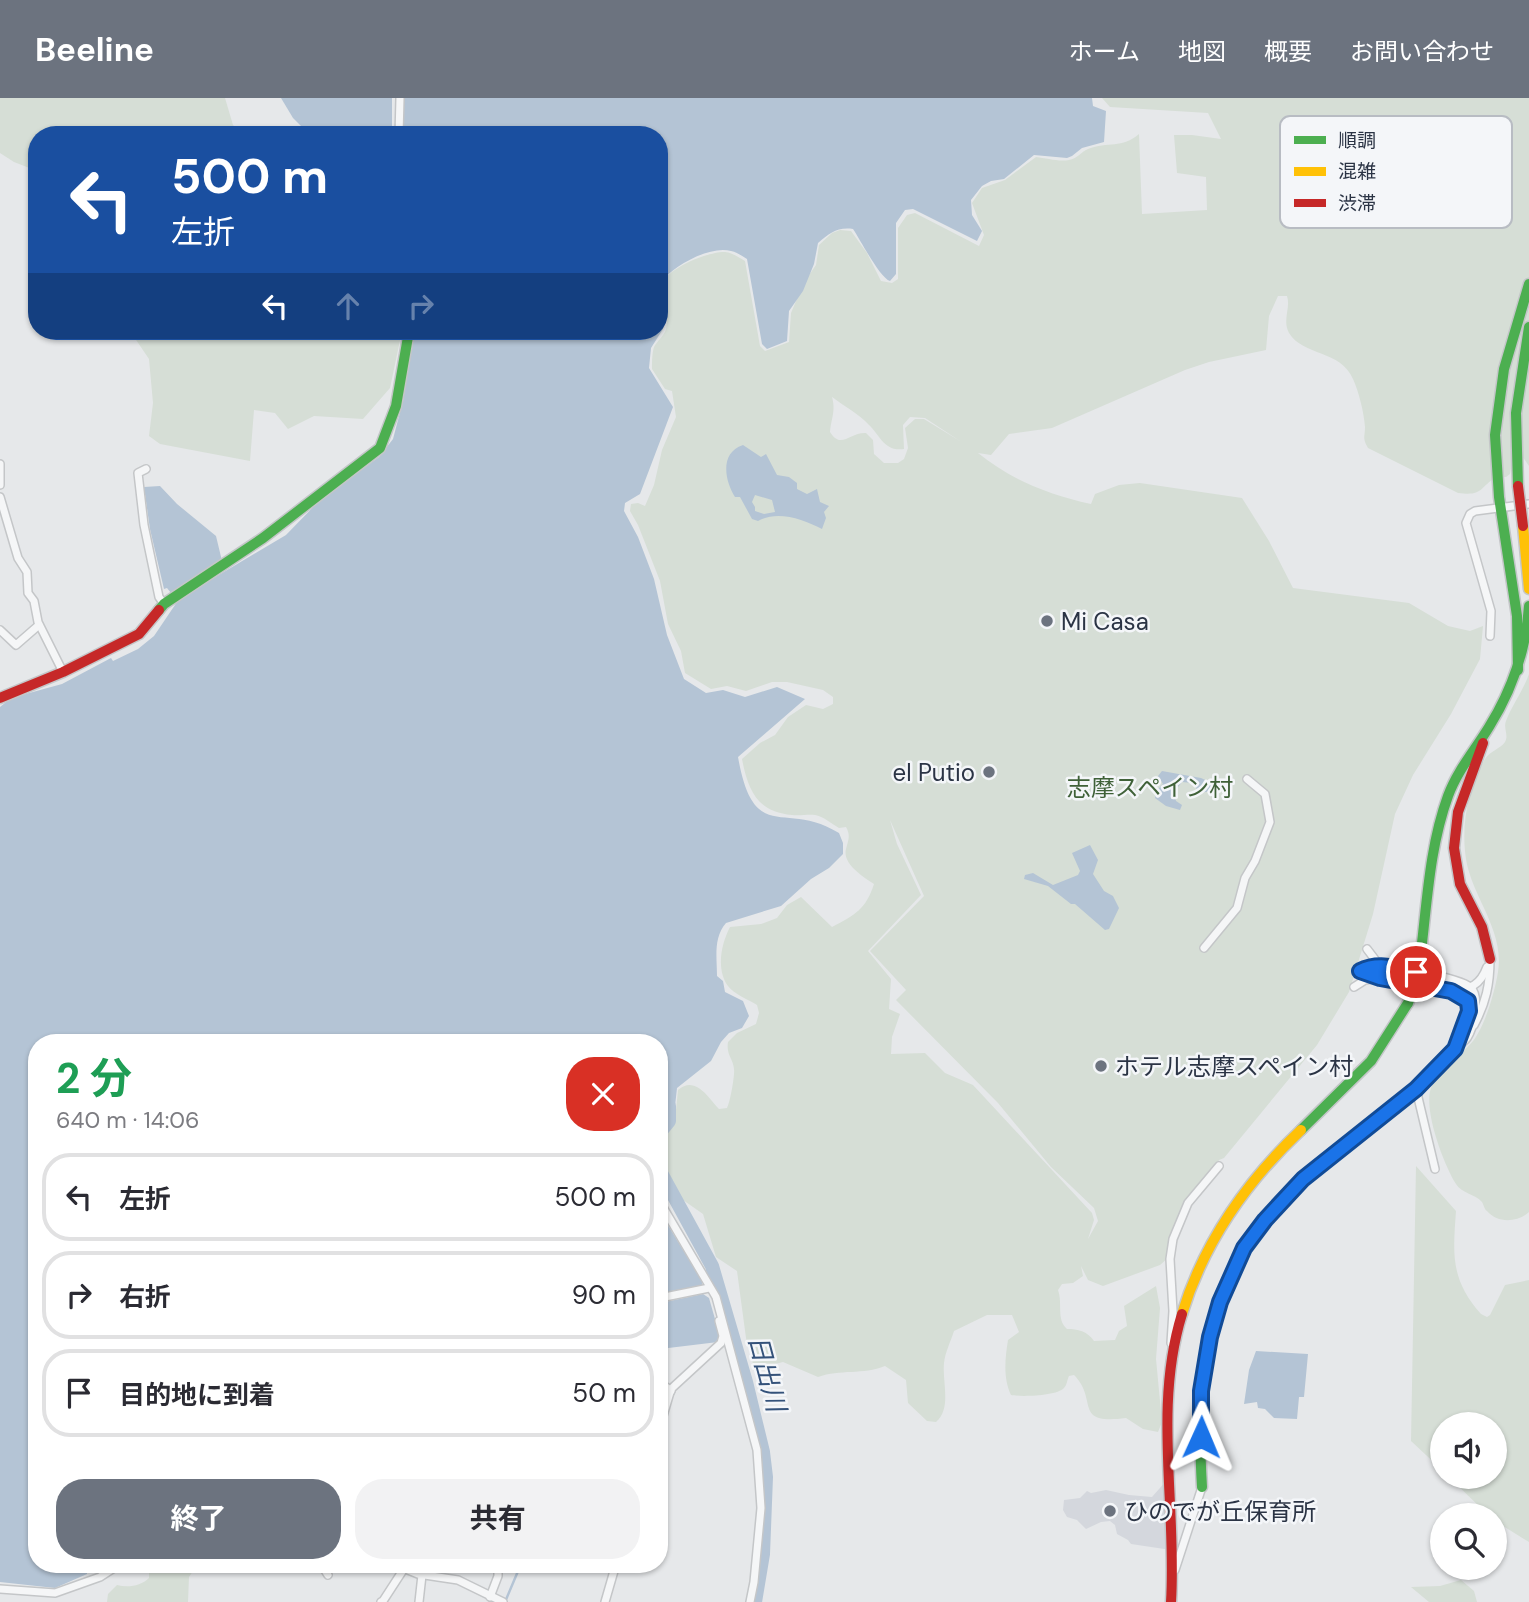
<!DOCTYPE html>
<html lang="ja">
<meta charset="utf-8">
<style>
:root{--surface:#fff;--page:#f2f2f3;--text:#2b2b33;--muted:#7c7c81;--line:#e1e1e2;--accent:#6c737f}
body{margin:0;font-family:"DM Sans","Noto Sans JP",sans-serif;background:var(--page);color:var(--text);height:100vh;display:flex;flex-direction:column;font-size:26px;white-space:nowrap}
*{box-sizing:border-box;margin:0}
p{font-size:23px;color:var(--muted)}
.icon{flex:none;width:38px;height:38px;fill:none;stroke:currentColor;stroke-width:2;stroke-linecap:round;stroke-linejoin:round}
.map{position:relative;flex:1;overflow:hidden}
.side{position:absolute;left:28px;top:936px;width:640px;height:539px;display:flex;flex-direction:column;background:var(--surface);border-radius:28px;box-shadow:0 2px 5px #0004}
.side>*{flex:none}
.guide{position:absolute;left:28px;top:28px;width:640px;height:214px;border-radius:28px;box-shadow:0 2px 5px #0004;background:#1a4fa0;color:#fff;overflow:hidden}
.buttons{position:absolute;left:1430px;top:1314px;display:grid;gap:14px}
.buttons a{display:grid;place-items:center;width:77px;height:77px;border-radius:50%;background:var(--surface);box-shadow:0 2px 5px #0004;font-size:35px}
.pin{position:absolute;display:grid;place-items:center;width:60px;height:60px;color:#fff;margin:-30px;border:4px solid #fff;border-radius:50%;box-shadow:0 2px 7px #0007}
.me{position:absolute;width:77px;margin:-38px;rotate:1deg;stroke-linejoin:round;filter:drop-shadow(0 0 5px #0008)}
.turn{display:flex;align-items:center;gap:24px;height:147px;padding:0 28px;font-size:32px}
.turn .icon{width:91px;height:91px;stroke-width:2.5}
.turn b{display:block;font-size:49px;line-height:60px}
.lanes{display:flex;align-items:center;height:66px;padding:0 28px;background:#0003;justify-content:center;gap:35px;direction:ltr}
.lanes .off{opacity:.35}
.round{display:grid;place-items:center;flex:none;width:74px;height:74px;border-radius:28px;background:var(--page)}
.headline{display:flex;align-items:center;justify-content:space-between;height:119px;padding:0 28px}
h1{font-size:42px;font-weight:700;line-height:52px;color:#1e9e55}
.action{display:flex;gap:14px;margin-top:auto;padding:14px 28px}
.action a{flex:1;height:80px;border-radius:28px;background:var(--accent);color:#fff;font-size:28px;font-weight:700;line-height:80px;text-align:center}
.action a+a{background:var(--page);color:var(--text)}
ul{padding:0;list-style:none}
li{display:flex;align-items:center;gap:21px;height:88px;margin:0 14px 10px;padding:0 14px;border:4px solid var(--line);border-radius:28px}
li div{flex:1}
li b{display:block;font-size:26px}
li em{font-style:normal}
header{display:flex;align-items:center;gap:42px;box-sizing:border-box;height:98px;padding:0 35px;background:var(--accent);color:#fff}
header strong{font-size:33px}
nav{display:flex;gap:38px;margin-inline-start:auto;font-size:24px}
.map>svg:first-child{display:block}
.built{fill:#d4d7dd}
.green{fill:#d6ded6;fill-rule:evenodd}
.water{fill:#b4c4d5;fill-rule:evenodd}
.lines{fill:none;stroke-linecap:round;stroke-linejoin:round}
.stream{stroke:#b4c4d5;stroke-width:2.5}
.river{stroke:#b4c4d5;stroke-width:14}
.street-casing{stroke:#c4c6c8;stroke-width:10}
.fast-casing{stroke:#c4c6c8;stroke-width:13}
.slow-casing{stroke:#c4c6c8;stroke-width:13}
.jam-casing{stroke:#c4c6c8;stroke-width:13}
.street{stroke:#f5f6f7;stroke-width:7}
.fast{stroke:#4caf50;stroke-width:10}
.slow{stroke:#ffc107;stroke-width:10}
.jam{stroke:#c62828;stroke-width:10}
.fast-bridge-casing{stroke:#c4c6c8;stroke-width:13;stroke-linecap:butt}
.jam-bridge-casing{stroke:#c4c6c8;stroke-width:13;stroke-linecap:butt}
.fast-bridge{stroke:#4caf50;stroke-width:10}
.jam-bridge{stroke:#c62828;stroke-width:10}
.route-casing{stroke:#114b97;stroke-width:18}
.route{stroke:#1a73e8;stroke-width:12}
.poi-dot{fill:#6c737f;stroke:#f4f6f9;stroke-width:2.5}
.labels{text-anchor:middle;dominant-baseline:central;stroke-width:5;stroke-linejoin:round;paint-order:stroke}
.poi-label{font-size:24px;fill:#2b3445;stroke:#f4f6f9;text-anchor:start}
.park-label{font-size:24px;fill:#3f6138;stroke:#f4f6f9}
.water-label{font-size:26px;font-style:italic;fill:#34527a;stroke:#f4f6f9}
.key{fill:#f4f6f9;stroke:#b8bcc3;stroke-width:2}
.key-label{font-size:19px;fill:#2b3445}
</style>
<header>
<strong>Beeline</strong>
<nav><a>ホーム</a><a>地図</a><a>概要</a><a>お問い合わせ</a></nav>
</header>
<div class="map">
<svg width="1529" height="1504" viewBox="0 0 1529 1504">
<rect width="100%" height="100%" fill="#e6e8ea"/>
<!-- built -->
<path class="built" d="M1167,1382L1171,1452L1131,1446L1128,1442L1117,1436L1115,1427L1110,1423L1101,1424L1086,1431L1077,1422L1067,1419L1063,1412L1064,1402L1080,1400L1087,1393L1091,1395L1106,1392L1129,1397L1152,1399Z"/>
<!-- green -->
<g class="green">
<path d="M0,0H225L233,27L243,37H37V73L14,64L0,55Z"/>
<path d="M1102,0H1529V368L1522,358L1513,359L1510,376L1506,379H1496C1478,391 1483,398 1458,395L1368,350C1362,339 1365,340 1365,329C1364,315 1359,294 1353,281C1341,252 1303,258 1289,235C1282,222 1291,210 1287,198H1278L1269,218L1266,252L1209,264L1185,272L1052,330L1009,336L991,357L978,355C1013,383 1048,396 1091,406L1095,396L1119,387L1140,385L1242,400L1269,443L1293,490L1409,505L1448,528L1470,533L1483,528L1480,561L1451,616L1413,677L1395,716L1373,816L1349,894L1317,947L1224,1060L1219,1062L1215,1072L1184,1104L1168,1160L1160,1167L1103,1188L1088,1182L1081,1168L1083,1178L1073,1185L1062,1186L1058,1192C1063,1206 1056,1221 1067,1231C1078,1231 1087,1233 1094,1243L1115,1242L1119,1233L1127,1228L1124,1208L1156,1188L1160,1210L1156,1261L1162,1324L1158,1334L1143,1331L1126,1320C1072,1327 1099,1302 1074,1277L1069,1278C1067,1282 1067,1287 1064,1290C1057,1298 1021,1299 1011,1297C1003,1280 1005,1261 1008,1242L1019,1234L1012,1217H987L954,1233C951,1243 945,1254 944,1265C942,1284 952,1310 936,1324L927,1323L908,1305L906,1282L885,1268C863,1277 840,1271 818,1279L783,1264L775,1266H753L746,1240L737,1173L716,1159L703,1116L683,1102L666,1073L665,1036L675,1022L678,992C695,977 708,999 719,1011L727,1010C730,1005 735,977 734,971C733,960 726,957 728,944L737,935L756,926L759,915L757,907C749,902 734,896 728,888C716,872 721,846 730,829L761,826L777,820L787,807L801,799L832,829C855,817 866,811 874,786C864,779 842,766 846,751C848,742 851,738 846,729L839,730C832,726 823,718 815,717C808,716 800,718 792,717C757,714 748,692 742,661L760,645L775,637L788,619L806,607L823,611L833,606V599L823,592L787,584H772L746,593L727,588L711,591L685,575L681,553L668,526L660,483L638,427L630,413L631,406L638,405L645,408L654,387L662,352L676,319L672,293L665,291L652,271C652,264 652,255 654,249C657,243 664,238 666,231C670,216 660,199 661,189C663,171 710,153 725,154C733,155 738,159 745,163L760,248L765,253L789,244L791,215L804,184L816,167L819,147L832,135L840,132L851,133L867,155L881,183L892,185L898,181V130L907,117L915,115L979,148L984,137L972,105L982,90L1005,82L1036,59C1046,60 1059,64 1069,62C1077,61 1081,54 1088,51C1108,43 1122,51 1139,36L1142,116L1207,112L1206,79L1177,75L1174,37H1192L1221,41L1208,15L1110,9ZM832,299C844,308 859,316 869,327C880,337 884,354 904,351L903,327L910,319L925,320L960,343L924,321H915L905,330L908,350L904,361L898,365H884L874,356L873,342L866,335C850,334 841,352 830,334C831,321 836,313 832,299ZM890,722L924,798L870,853L906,892L896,902L998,1005L1051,1069L1094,1110L1098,1123L1088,1141L1094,1122L1092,1115L973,987L945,975L925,955L891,956L892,939L900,916L889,911L891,881L868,853L921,797L897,746Z"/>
<path d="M130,233H402L390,290L363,321L314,318L288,331L275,315L254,312L250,363L160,346L149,338L153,305L149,261Z"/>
<path d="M1529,576V1114C1518,1124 1498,1126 1487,1113C1484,1111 1484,1107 1482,1104C1475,1096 1461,1095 1456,1086C1444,1067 1423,1012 1431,990C1437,971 1461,958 1473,943C1485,928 1495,893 1498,874C1505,829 1468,796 1465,753C1462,722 1469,688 1485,661C1490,653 1500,651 1505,644C1509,637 1503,630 1506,623C1512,607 1523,593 1529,576Z"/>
<path d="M1416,1068L1456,1113C1453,1156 1450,1181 1481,1216L1487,1219L1490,1217L1505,1187L1529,1182V1444L1495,1423L1494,1418L1488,1417L1449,1379H1494V1326H1442V1372L1411,1343Z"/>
<path d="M149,1467H197L189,1479L188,1504H107L108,1496L117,1487C128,1490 141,1488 149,1480Z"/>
<path d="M1461,1482L1474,1493L1477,1504H1429L1411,1489L1440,1488Z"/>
</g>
<!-- water -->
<g class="water">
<path d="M281,0H392V37H310L293,20Z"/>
<path d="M404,0H1092L1093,8L1106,13L1104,44L1082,50L1072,58L1067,60L1034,57L1004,81L991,83L982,88L971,102L972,117L982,133L977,143L913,111L905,112L896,125V176L890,183C880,180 861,143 853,131C837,129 830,135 818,145L814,166L803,193L789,213L787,243L767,251L762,246L747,161C742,158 737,154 731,153C710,147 673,168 660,185V37H403Z"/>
<path d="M660,195L664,208L663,231L651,250L649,270L673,309L640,396L625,405L624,413L638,439L654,481L667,537L684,581L706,595L723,592L745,599L777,589L805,601L738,659C754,749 785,701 839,735L843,745V756L829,770L811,781L781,808L726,825C713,840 717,860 717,878L723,883L725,894L743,903L749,918L742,930L729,935L721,944L711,963L677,990L675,1008L660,1009V945H37V1466L87,1467V1476L55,1490L0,1484V609L11,600L62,586L111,560L113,563L138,551L154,538L177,504L192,493L286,437L320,402L379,359L393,341L403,303L414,233H660Z"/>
<path d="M743,347L761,359L766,356L777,377L789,379L797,385V391L807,396L817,391L820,404L829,408L824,414L826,420L822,431C803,421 777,412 758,423L752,421L740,399H735C725,383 719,355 743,347ZM755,397L772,402L775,414L764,416L755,413V409L752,404Z"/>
<path d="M160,388L177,406L216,438L222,463L171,495L167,490L164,491L150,431L144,389Z"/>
<path d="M1162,673L1201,680L1214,686L1215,690L1212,693L1199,695L1193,685L1182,684L1174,694L1176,703L1182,707L1180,712L1166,708L1155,700L1157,692L1163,686L1158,678Z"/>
<path d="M1090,747L1098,762L1093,776L1104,793L1113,798L1119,810L1109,831L1105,832L1075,806H1071L1048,788L1024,781L1025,777L1033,775L1053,787L1078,777L1080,773L1072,755Z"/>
<path d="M660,1114L702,1183V1189L660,1198Z"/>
<path d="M703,1196L709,1200L719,1235L718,1244L660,1251V1205Z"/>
<path d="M1256,1253L1308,1256L1304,1299H1299L1297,1321L1274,1320L1265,1311L1258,1310L1257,1304L1244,1306L1249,1272Z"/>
</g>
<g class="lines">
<!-- stream -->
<path class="stream" d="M505,1504L521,1466"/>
<!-- river -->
<g class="river">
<path d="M660,1034L669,1023V1008"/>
<path d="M660,1073L712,1168L746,1284L763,1354L766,1379L763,1456L755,1504"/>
</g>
<!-- street casing -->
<g class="street-casing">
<g id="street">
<path d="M399,37L400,0"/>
<path d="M0,366V387"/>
<path d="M146,371L138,375L144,427L159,499L164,506"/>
<path d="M0,399L18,460L27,474L28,495L34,503L38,524L63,574"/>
<path d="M0,532L16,547L39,527"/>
<path d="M1490,538L1491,513L1466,425L1470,416L1475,413L1529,406"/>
<path d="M1204,850L1237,810L1245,780L1255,763L1270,724L1265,696L1247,681"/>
<path d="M1367,851L1380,868"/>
<path d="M1360,873C1363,871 1366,869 1370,868C1384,865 1459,880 1470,889C1481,898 1474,929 1467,940C1464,944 1458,948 1455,951"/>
<path d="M1354,889L1365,882L1379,880"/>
<path d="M1451,893L1468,903L1469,913L1457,947"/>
<path d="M1452,893C1471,890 1480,888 1487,869"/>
<path d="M1474,927C1486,905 1490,886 1490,861"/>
<path d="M1416,991L1435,1071"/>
<path d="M660,1104L716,1199L757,1352L761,1410L754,1484L750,1504"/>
<path d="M660,1200L709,1190"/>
<path d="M1171,1245L1173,1213L1170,1161L1173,1141L1188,1105L1219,1068"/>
<path d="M660,1284L671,1293"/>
<path d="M660,1328L671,1291L721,1245L723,1238L719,1223"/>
<path d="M321,1466L328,1477"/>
<path d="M393,1466L418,1476L458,1482L503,1504"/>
<path d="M1175,1472L1202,1389"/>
<path d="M0,1491L55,1495L100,1479L120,1466"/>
<path d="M490,1499L498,1478V1466"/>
<path d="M381,1504L383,1503L407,1466"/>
<path d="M419,1504L422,1477"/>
<path d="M605,1504L616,1466"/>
</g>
</g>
<!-- fast casing -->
<g class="fast-casing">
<g id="fast">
<path d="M1518,388L1516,315L1529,229"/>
<path d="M159,512L164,506L263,440L380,350L396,308L409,233"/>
<path d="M1518,572L1517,518L1499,399L1495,337L1504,271L1529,186"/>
<path d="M1420,862C1427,807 1429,750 1448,698C1457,673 1475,652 1489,629C1512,592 1526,552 1529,508"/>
<path d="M1360,873L1380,880L1451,893"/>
<path d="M1301,1032L1371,963L1408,905"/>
<path d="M1202,1389C1194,1259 1211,1160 1313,1071C1345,1043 1382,1021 1414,993C1429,980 1441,965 1455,951"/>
</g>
</g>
<!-- slow casing -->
<g class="slow-casing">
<g id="slow">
<path d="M1523,428L1529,491"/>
<path d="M1182,1216C1204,1144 1246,1084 1301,1032"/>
</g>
</g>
<!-- jam casing -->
<g class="jam-casing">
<g id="jam">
<path d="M0,600L63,574L139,536L159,512"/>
<path d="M1483,645L1458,714L1454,750L1460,786L1482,829L1490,861"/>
<path d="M1171,1504C1177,1408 1153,1310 1182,1216"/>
</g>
</g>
<!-- street -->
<use href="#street" class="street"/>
<!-- fast -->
<use href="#fast" class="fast"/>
<!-- slow -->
<use href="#slow" class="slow"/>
<!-- jam -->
<use href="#jam" class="jam"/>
<!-- fast-bridge casing -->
<g class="fast-bridge-casing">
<path id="fast-bridge" d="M1408,905L1416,883L1420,862"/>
</g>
<!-- jam-bridge casing -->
<g class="jam-bridge-casing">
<path id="jam-bridge" d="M1518,388L1523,428"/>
</g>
<!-- fast-bridge -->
<use href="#fast-bridge" class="fast-bridge"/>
<!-- jam-bridge -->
<use href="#jam-bridge" class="jam-bridge"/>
</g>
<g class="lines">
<!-- route casing -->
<g class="route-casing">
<path id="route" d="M1201,1339V1293L1210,1239L1220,1204L1244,1150L1265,1122L1303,1081L1416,991L1455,951L1469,913L1468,903L1451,893L1380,880L1360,873C1378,864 1397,870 1416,874"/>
</g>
<!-- route -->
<use href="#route" class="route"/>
</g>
<!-- markers -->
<g class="poi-dot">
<circle cx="1047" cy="523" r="7"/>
<circle cx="989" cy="674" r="7"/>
<circle cx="1101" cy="968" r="7"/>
<circle cx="1110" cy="1413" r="7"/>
</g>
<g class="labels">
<!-- poi labels -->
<g class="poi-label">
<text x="1061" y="523">Mi Casa</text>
<text x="975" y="674" text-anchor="end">el Putio</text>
<text x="1115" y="968">ホテル志摩スペイン村</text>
<text x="1124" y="1413">ひのでが丘保育所</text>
</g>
<!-- park labels -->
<g class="park-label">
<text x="1150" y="689">志摩スペイン村</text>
</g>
<!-- water labels -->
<g class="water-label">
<text transform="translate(767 1275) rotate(75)">日出川</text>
</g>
</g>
<!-- legend -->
<rect x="1280" y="18" width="232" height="112" rx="10" class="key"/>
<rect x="1294" y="38" width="32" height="8" fill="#4caf50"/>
<rect x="1294" y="69" width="32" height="9" fill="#ffc107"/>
<rect x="1294" y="101" width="32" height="8" fill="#c62828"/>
<g class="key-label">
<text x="1338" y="49">順調</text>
<text x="1338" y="80">混雑</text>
<text x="1338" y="112">渋滞</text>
</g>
</svg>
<div class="buttons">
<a><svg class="icon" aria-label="sound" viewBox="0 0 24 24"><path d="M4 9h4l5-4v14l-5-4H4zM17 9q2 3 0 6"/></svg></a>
<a><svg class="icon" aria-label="search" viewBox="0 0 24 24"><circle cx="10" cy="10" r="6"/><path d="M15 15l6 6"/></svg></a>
</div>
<div class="pin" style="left:1416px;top:874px;background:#d93025"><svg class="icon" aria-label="arrive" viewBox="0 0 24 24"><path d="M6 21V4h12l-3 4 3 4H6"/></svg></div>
<svg class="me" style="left:1201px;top:1339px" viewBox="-20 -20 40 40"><path d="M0-17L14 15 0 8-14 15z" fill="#1a73e8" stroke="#fff" stroke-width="4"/></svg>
<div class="guide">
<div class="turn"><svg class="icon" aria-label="left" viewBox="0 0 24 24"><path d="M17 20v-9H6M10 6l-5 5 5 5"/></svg><div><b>500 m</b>左折</div></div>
<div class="lanes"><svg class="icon" aria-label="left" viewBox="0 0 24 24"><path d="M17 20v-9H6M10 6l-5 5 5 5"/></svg><svg class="icon off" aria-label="ahead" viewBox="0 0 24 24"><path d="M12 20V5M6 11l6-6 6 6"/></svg><svg class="icon off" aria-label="right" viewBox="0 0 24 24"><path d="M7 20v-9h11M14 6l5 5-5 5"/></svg></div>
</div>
<section class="side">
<div class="headline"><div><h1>2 分</h1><p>640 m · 14:06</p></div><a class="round" style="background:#d93025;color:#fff"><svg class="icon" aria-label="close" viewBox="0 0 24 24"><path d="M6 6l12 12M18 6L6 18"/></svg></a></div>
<ul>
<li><svg class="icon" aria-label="left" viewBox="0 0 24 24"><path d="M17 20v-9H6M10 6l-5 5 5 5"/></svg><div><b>左折</b></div><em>500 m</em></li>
<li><svg class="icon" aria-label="right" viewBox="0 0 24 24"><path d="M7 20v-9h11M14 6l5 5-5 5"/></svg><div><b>右折</b></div><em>90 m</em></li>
<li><svg class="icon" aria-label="arrive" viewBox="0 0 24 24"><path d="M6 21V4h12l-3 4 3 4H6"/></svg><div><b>目的地に到着</b></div><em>50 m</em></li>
</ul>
<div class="action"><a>終了</a><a>共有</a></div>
</section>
</div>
